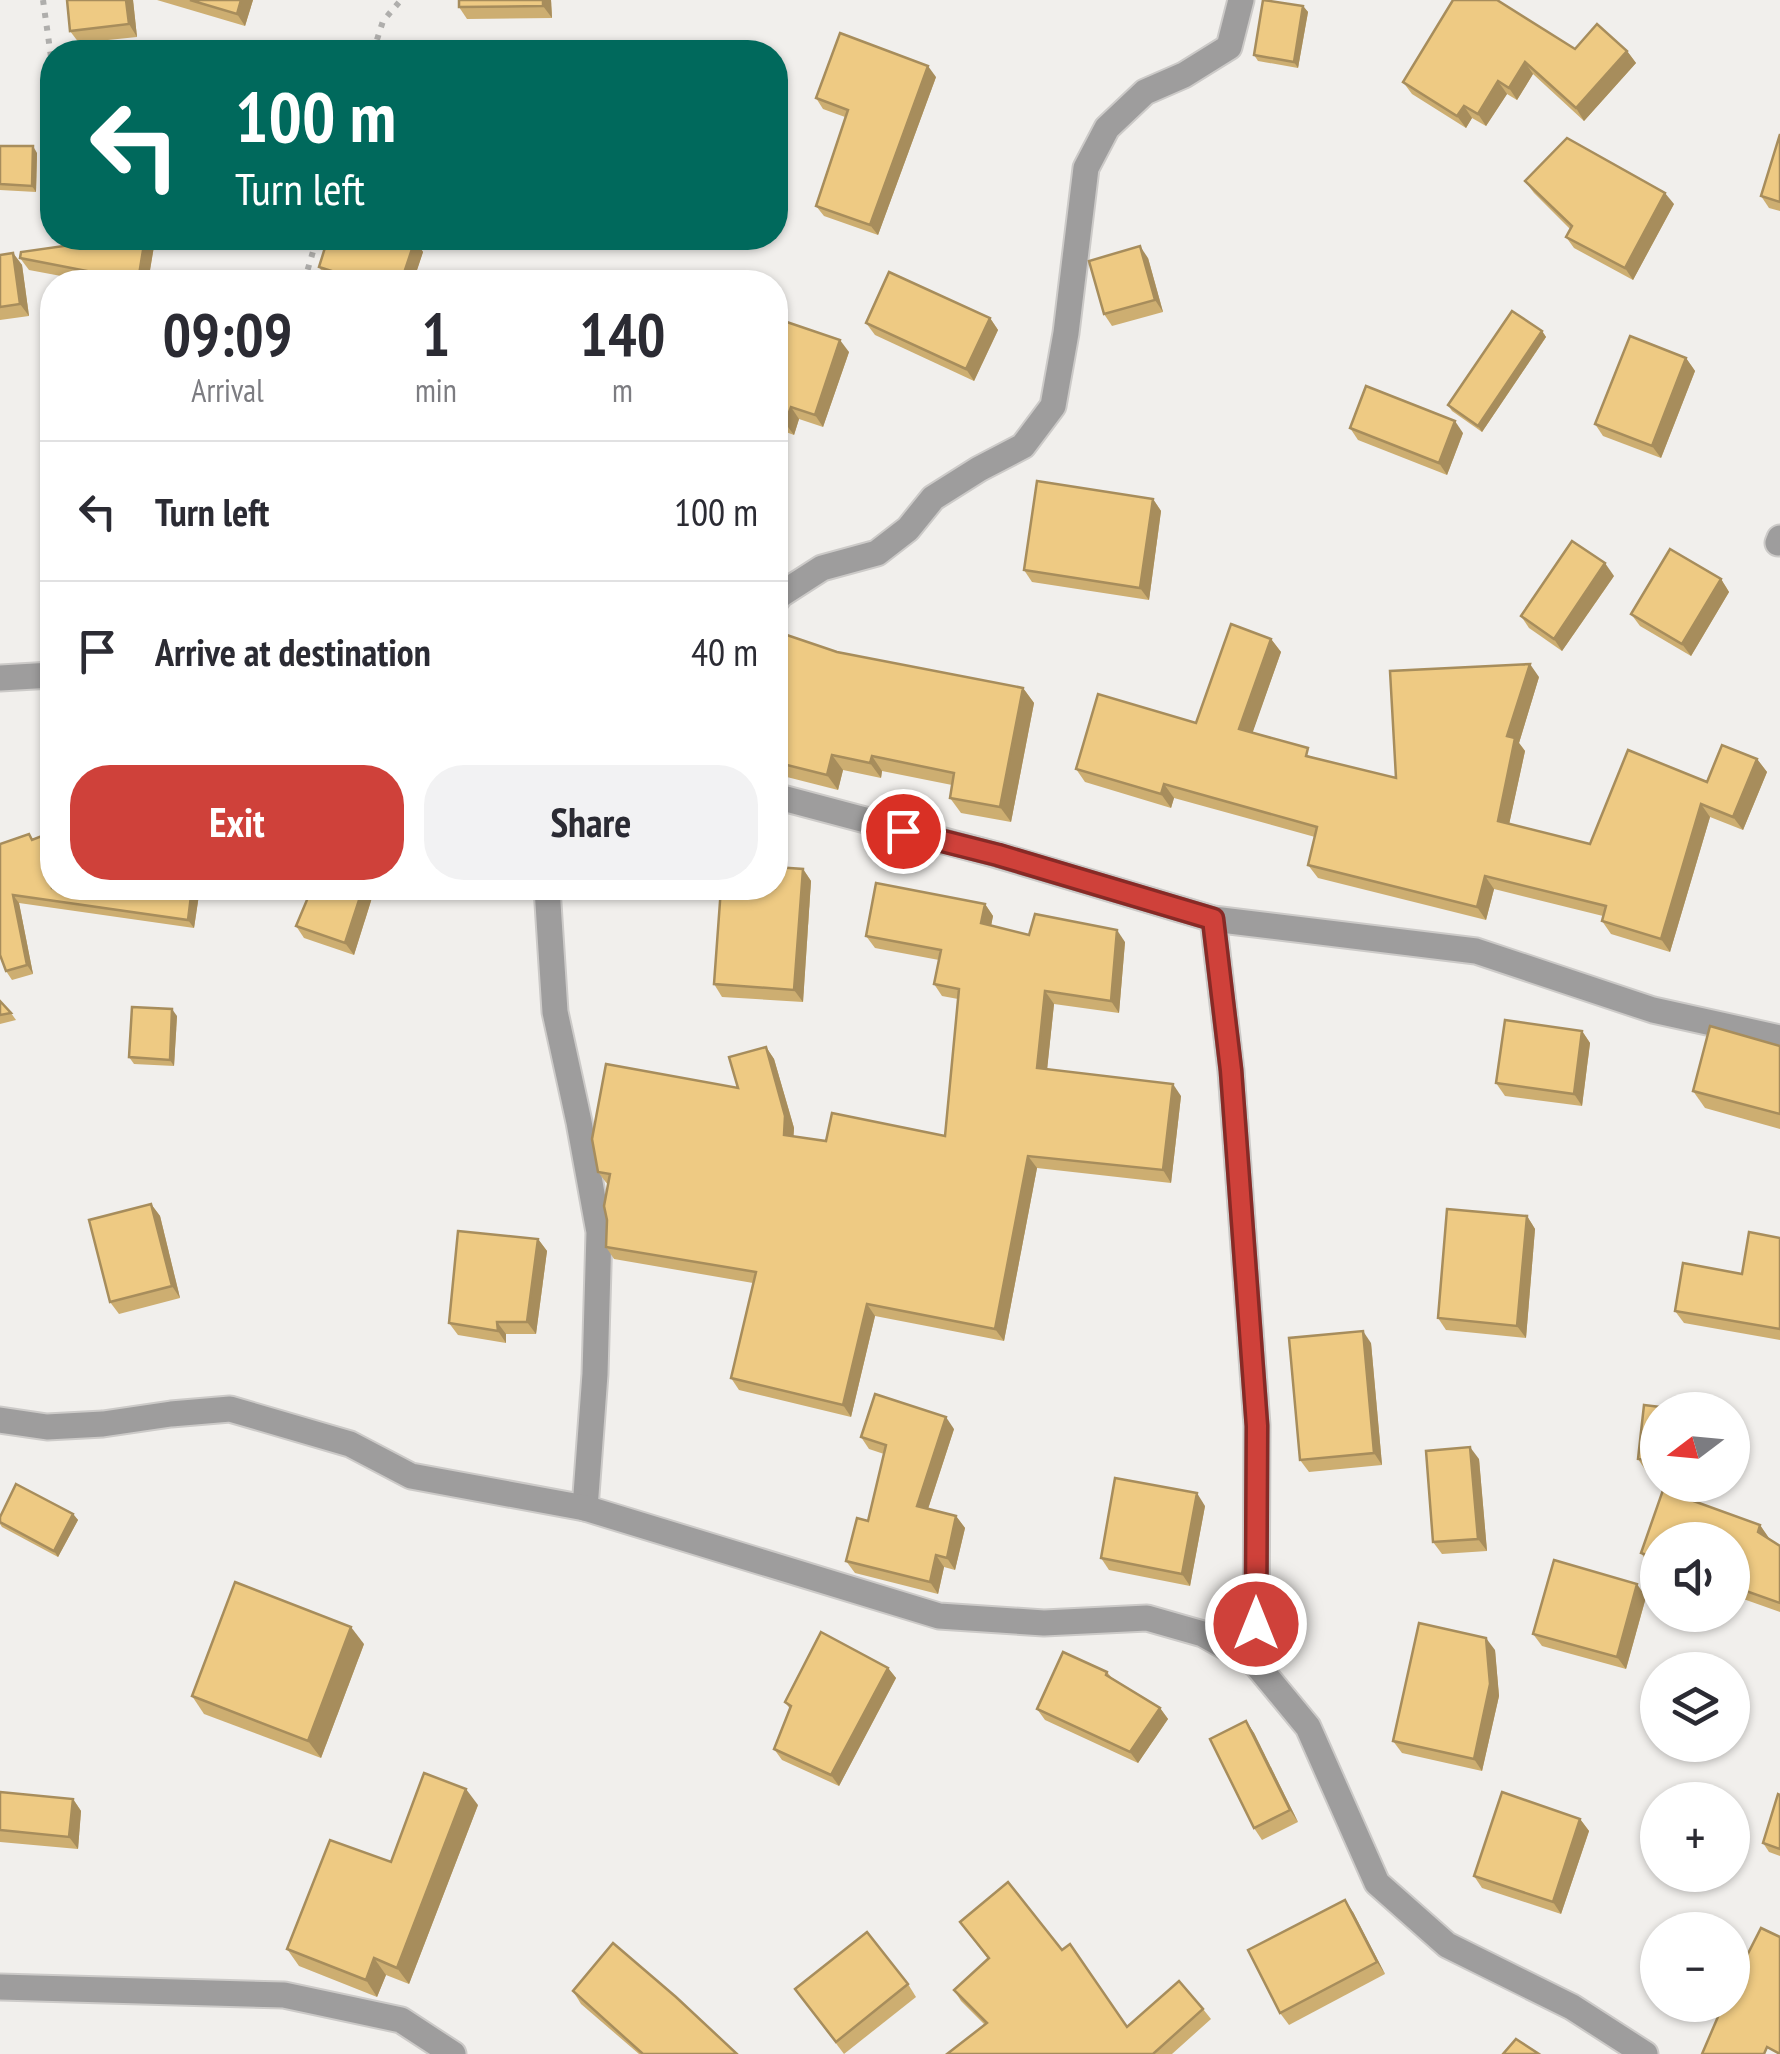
<!DOCTYPE html>
<meta charset="utf-8">
<style>
:root{--surface:#fff;--page:#f2f2f3;--text:#2b2b33;--muted:#7c7c81;--line:#e1e1e2;--accent:#cf413a}
body{margin:0;font-family:"PT Sans Narrow",sans-serif;background:var(--page);color:var(--text);height:100vh;display:flex;flex-direction:column;font-size:38px;white-space:nowrap}
*{box-sizing:border-box;margin:0}
p{font-size:32px;color:var(--muted)}
.icon{flex:none;width:55px;height:55px;fill:none;stroke:currentColor;stroke-width:2;stroke-linecap:round;stroke-linejoin:round}
.map{position:relative;flex:1;overflow:hidden}
.drawer{position:absolute;left:40px;top:270px;width:748px;height:630px;display:flex;flex-direction:column;background:var(--surface);border-radius:40px;box-shadow:0 2px 8px #0004}
.drawer>*{flex:none}
.guide{position:absolute;left:40px;top:40px;width:748px;height:210px;border-radius:40px;box-shadow:0 2px 8px #0004;background:#00695c;color:#fff;overflow:hidden}
.needle{width:65px;rotate:254deg}
.controls{position:absolute;left:1640px;top:1392px;display:grid;gap:20px}
.controls a{display:grid;place-items:center;width:110px;height:110px;border-radius:50%;background:var(--surface);box-shadow:0 2px 8px #0004;font-size:50px}
.pin{position:absolute;display:grid;place-items:center;width:85px;height:85px;color:#fff;margin:-42px;border:5px solid #fff;border-radius:50%;box-shadow:0 2px 10px #0007}
.me{position:absolute;width:110px;margin:-55px;rotate:0deg;stroke-linejoin:round;filter:drop-shadow(0 0 8px #0008)}
.turn{display:flex;align-items:center;gap:35px;height:210px;padding:0 30px;font-size:45px}
.turn .icon{width:130px;height:130px;stroke-width:2.5}
.turn b{display:block;font-size:70px;line-height:85px}
.eta{display:flex;justify-content:space-evenly;align-items:center;height:170px;text-align:center}
.eta b{font-size:60px;font-weight:800;line-height:70px}
.button{display:flex;gap:20px;margin-top:auto;padding:20px 30px}
.button a{flex:1;height:115px;border-radius:40px;background:var(--accent);color:#fff;font-size:40px;font-weight:800;line-height:115px;text-align:center}
.button a+a{background:var(--page);color:var(--text)}
ul{padding:0;list-style:none}
li{display:flex;align-items:center;gap:30px;height:140px;padding:0 30px;border-top:2px solid var(--line)}
li div{flex:1}
li b{display:block;font-size:38px}
li em{font-style:normal}
.map>svg:first-child{display:block}
.lines{fill:none;stroke-linecap:round;stroke-linejoin:round}
.street-casing{stroke:#cccac8;stroke-width:29}
.path{stroke:#afaeac;stroke-width:6;stroke-dasharray:5 8;stroke-linecap:butt}
.street{stroke:#9e9d9d;stroke-width:25}
.wall{fill:#cdae71}
.shaded-wall{fill:#a78d5c}
.building{fill:#eeca83;stroke:#a78d5c;stroke-width:2.5}
.route-casing{stroke:#872a26;stroke-width:25}
.route{stroke:#cf413a;stroke-width:18}
</style>
<div class="map">
<svg width="1780" height="2054" viewBox="0 0 1780 2054">
<rect width="100%" height="100%" fill="#f1efec"/>
<g class="lines">
<!-- street casing -->
<g class="street-casing">
<g id="street">
<path d="M1778,543L1780,538"/>
<path d="M775,602L780,595L822,568L877,553L908,529L933,498L979,469L1023,446L1053,406L1066,333L1086,168L1107,128L1145,92L1184,75L1229,47L1241,0"/>
<path d="M0,678L52,675"/>
<path d="M775,796L997,855L1213,919L1476,951L1653,1010L1780,1038"/>
<path d="M547,888L555,1012L579,1122L599,1232L595,1374L585,1508"/>
<path d="M1213,919L1231,1071L1257,1425L1256,1664"/>
<path d="M0,1420L47,1427L103,1424L171,1414L230,1409L350,1444L411,1476L585,1508L939,1616L1044,1623L1147,1618L1203,1634L1256,1664L1308,1727L1377,1883L1447,1945L1572,2007L1645,2054"/>
<path d="M0,1987L284,1995L401,2020L453,2054"/>
</g>
</g>
<!-- path -->
<g class="path">
<path d="M43,0L52,64"/>
<path d="M373,52L383,21L401,0"/>
<path d="M304,282L317,238"/>
</g>
<!-- street -->
<use href="#street" class="street"/>
</g>
<!-- wall -->
<g class="wall">
<path d="M67,0H133L137,37L79,43L70,31Z"/>
<path d="M157,0H253L245,26Z"/>
<path d="M551,0L552,18L467,19L459,7Z"/>
<path d="M1303,6L1308,12L1298,68L1258,61L1254,55Z"/>
<path d="M1575,49L1627,51L1636,63L1584,121L1533,74L1517,100L1507,94L1486,126L1472,118L1466,128L1412,94L1403,82Z"/>
<path d="M936,77L878,235L824,216L816,206L845,117L823,109L816,98Z"/>
<path d="M1780,134V211L1769,208L1761,196Z"/>
<path d="M0,146L37,153L36,192L0,190Z"/>
<path d="M1525,181L1674,204L1633,280L1574,248L1566,237L1570,229L1534,193Z"/>
<path d="M120,238H149L154,246L148,282H93L29,270L20,258Z"/>
<path d="M415,240L423,252L413,282H338L327,279L319,267Z"/>
<path d="M13,253L22,265L29,316L0,320V255Z"/>
<path d="M1148,258L1163,312L1112,326L1104,314Z"/>
<path d="M775,316L849,352L823,427L799,419L794,435L775,428Z"/>
<path d="M990,318L998,330L974,381L875,335L866,323Z"/>
<path d="M1542,331L1546,337L1482,432L1452,411L1448,405Z"/>
<path d="M1686,358L1695,371L1661,458L1603,436L1595,424Z"/>
<path d="M1350,428L1463,433L1447,475L1358,440Z"/>
<path d="M1153,499L1161,511L1149,600L1032,582L1024,570Z"/>
<path d="M1614,576L1562,651L1529,628L1521,616Z"/>
<path d="M1721,579L1729,592L1691,656L1640,626L1631,614Z"/>
<path d="M775,631L837,652L1023,688L1034,703L1011,822L961,813L950,798L952,785L882,771L881,778L843,770L838,790L775,774Z"/>
<path d="M1271,639L1281,652L1252,733L1315,758L1396,778L1539,677L1519,743L1525,751L1509,824L1590,844L1707,782L1757,759L1767,772L1743,830L1710,817L1670,952L1611,934L1602,921L1603,916L1494,889L1486,920L1318,878L1308,865L1315,837L1174,798L1171,808L1085,782L1076,769L1196,723Z"/>
<path d="M29,834L33,839L47,834L52,842V888H200L194,928L19,903L33,974L12,980L6,971L0,844Z"/>
<path d="M803,869L811,881L803,1002L722,997L714,984Z"/>
<path d="M312,888H375L354,955L304,938L296,926Z"/>
<path d="M985,904L993,916L991,926L1029,935L1125,942L1119,1013L1054,1004L1047,1069L1181,1096L1171,1183L1037,1168L1004,1341L875,1316L851,1417L739,1390L731,1378L753,1283L614,1259L606,1247L608,1185L598,1172L738,1088L766,1047L774,1059L794,1128L793,1137L826,1141L945,1136L958,999L942,996L934,984L939,960L875,948L866,936Z"/>
<path d="M0,1001L11,1013L16,1020L0,1024Z"/>
<path d="M177,1016L174,1066L134,1064L129,1057Z"/>
<path d="M1582,1031L1590,1043L1582,1106L1505,1096L1496,1083Z"/>
<path d="M1780,1046V1129L1705,1108L1693,1091Z"/>
<path d="M151,1204L160,1216L180,1298L119,1314L110,1302Z"/>
<path d="M1527,1216L1535,1229L1526,1338L1446,1330L1438,1318Z"/>
<path d="M1780,1238V1340L1684,1323L1675,1311L1742,1274Z"/>
<path d="M538,1239L547,1251L536,1334H506V1343L458,1335L449,1323Z"/>
<path d="M1371,1343L1382,1465L1309,1472L1300,1460Z"/>
<path d="M1658,1410V1472L1646,1471L1638,1459Z"/>
<path d="M954,1429L928,1509L956,1516L965,1528L955,1570L944,1567L938,1594L855,1573L846,1561L868,1521L884,1454L869,1449L861,1437Z"/>
<path d="M1479,1459L1487,1551L1442,1554L1433,1542Z"/>
<path d="M1663,1490L1760,1525L1769,1539L1780,1546V1612L1732,1595V1540H1658V1569L1650,1566L1641,1553Z"/>
<path d="M1205,1506L1190,1586L1109,1570L1101,1558Z"/>
<path d="M73,1514L78,1520L58,1557L2,1527L0,1524V1517Z"/>
<path d="M1646,1597L1626,1669L1542,1646L1533,1634Z"/>
<path d="M364,1644L321,1758L204,1714L192,1696Z"/>
<path d="M1495,1650L1499,1696L1482,1771L1402,1753L1393,1741Z"/>
<path d="M888,1668L896,1678L839,1786L782,1760L774,1749L790,1709L785,1702Z"/>
<path d="M1107,1672L1112,1678L1160,1708L1168,1719L1138,1763L1045,1720L1037,1709Z"/>
<path d="M1246,1721L1254,1733L1298,1822L1262,1840L1254,1828Z"/>
<path d="M0,1792L73,1799L81,1811L78,1849L0,1842Z"/>
<path d="M1780,1795V1856L1769,1852L1763,1843Z"/>
<path d="M478,1805L409,1984L386,1975L377,1997L299,1966L287,1949L391,1862Z"/>
<path d="M1580,1819L1589,1831L1561,1914L1482,1888L1474,1876Z"/>
<path d="M1353,1912L1385,1974L1289,2025L1280,2013Z"/>
<path d="M960,1922L1062,1950L1127,2026L1203,2009L1211,2019L1172,2054H947L985,2025L961,2001L954,1990L988,1959Z"/>
<path d="M908,1984L916,1997L844,2054L795,1989Z"/>
<path d="M573,1991L737,2054H639L581,2004Z"/>
</g>
<!-- shaded-wall -->
<g class="shaded-wall">
<path d="M126,0H133L137,37L129,24Z"/>
<path d="M241,0H253L245,26L237,14Z"/>
<path d="M543,0H551L552,18L543,6Z"/>
<path d="M1303,6L1308,12L1298,68L1294,62Z"/>
<path d="M1627,51L1636,63L1584,121L1576,108Z"/>
<path d="M1525,62L1533,74L1517,100L1509,88Z"/>
<path d="M928,66L936,77L878,235L870,225Z"/>
<path d="M1498,81L1507,94L1486,126L1478,114Z"/>
<path d="M1464,106L1472,118L1466,128L1457,116Z"/>
<path d="M33,146L37,153L36,192L32,186Z"/>
<path d="M1665,193L1674,204L1633,280L1625,268Z"/>
<path d="M145,238H149L154,246L148,282H139L138,281Z"/>
<path d="M415,240L423,252L413,282H401Z"/>
<path d="M1140,246L1148,258L1163,312L1155,300Z"/>
<path d="M13,253L22,265L29,316L20,304Z"/>
<path d="M990,318L998,330L974,381L966,369Z"/>
<path d="M1542,331L1546,337L1482,432L1478,426Z"/>
<path d="M840,340L849,352L823,427L815,415Z"/>
<path d="M1686,358L1695,371L1661,458L1652,446Z"/>
<path d="M791,407L799,419L794,435L785,423Z"/>
<path d="M1455,421L1463,433L1447,475L1439,463Z"/>
<path d="M1153,499L1161,511L1149,600L1140,588Z"/>
<path d="M1605,563L1614,576L1562,651L1554,639Z"/>
<path d="M1721,579L1729,592L1691,656L1682,644Z"/>
<path d="M1271,639L1281,652L1249,743L1239,729Z"/>
<path d="M1530,664L1539,677L1519,743L1525,751L1507,834L1498,821L1507,736Z"/>
<path d="M1023,688L1034,703L1011,822L1000,807Z"/>
<path d="M832,755L843,770L838,790L827,775Z"/>
<path d="M872,756L882,771L881,778L870,763Z"/>
<path d="M1757,759L1767,772L1743,830L1733,817Z"/>
<path d="M1164,784L1174,798L1171,808L1161,794Z"/>
<path d="M1701,804L1710,817L1670,952L1661,939Z"/>
<path d="M803,869L811,881L803,1002L794,990Z"/>
<path d="M1485,876L1494,889L1486,920L1477,907Z"/>
<path d="M192,888H200L194,928L188,920Z"/>
<path d="M363,888H375L354,955L345,943Z"/>
<path d="M13,895L19,903L33,974L27,965Z"/>
<path d="M985,904L993,916L989,936L981,923Z"/>
<path d="M1117,930L1125,942L1119,1013L1111,1001Z"/>
<path d="M1045,991L1054,1004L1046,1080L1037,1068Z"/>
<path d="M172,1009L177,1016L174,1066L170,1060Z"/>
<path d="M1582,1031L1590,1043L1582,1106L1574,1094Z"/>
<path d="M766,1047L774,1059L794,1128L793,1148L784,1135Z"/>
<path d="M1173,1084L1181,1096L1171,1183L1163,1170Z"/>
<path d="M1028,1156L1037,1168L1004,1341L995,1329Z"/>
<path d="M151,1204L160,1216L180,1298L172,1286Z"/>
<path d="M1527,1216L1535,1229L1526,1338L1517,1326Z"/>
<path d="M538,1239L547,1251L536,1334L527,1322Z"/>
<path d="M867,1304L875,1316L851,1417L843,1405Z"/>
<path d="M497,1322L506,1334V1343L498,1331Z"/>
<path d="M1363,1331L1371,1343L1382,1465L1374,1453Z"/>
<path d="M946,1417L954,1429L925,1518L917,1506Z"/>
<path d="M1470,1447L1479,1459L1487,1551L1478,1539Z"/>
<path d="M1197,1493L1205,1506L1190,1586L1182,1574Z"/>
<path d="M73,1514L78,1520L58,1557L54,1551Z"/>
<path d="M956,1516L965,1528L955,1570L947,1558Z"/>
<path d="M1760,1525L1769,1538L1758,1532Z"/>
<path d="M936,1555L944,1567L938,1594L930,1582Z"/>
<path d="M1637,1584L1646,1597L1626,1669L1617,1657Z"/>
<path d="M351,1627L364,1644L321,1758L308,1741Z"/>
<path d="M1486,1638L1495,1650L1499,1696L1482,1771L1474,1759Z"/>
<path d="M888,1668L896,1678L839,1786L831,1775Z"/>
<path d="M1160,1708L1168,1719L1138,1763L1130,1752Z"/>
<path d="M1246,1721L1254,1733L1298,1822L1290,1810Z"/>
<path d="M466,1789L478,1805L409,1984L397,1968Z"/>
<path d="M73,1799L81,1811L78,1849L69,1837Z"/>
<path d="M1580,1819L1589,1831L1561,1914L1553,1902Z"/>
<path d="M1345,1900L1353,1912L1385,1974L1377,1962Z"/>
<path d="M374,1958L386,1975L377,1997L366,1980Z"/>
</g>
<!-- building -->
<g class="building">
<path d="M67,0H126L129,24L70,31Z"/>
<path d="M190,0H241L237,14Z"/>
<path d="M459,0H543V6L459,7Z"/>
<path d="M1263,0L1303,6L1294,62L1254,55Z"/>
<path d="M1453,0H1497L1575,49L1597,24L1627,51L1576,108L1525,62L1509,88L1498,81L1478,114L1464,106L1457,116L1403,82Z"/>
<path d="M840,33L928,66L870,225L816,206L848,110L816,98Z"/>
<path d="M1780,134V202L1761,196Z"/>
<path d="M1567,138L1665,193L1625,268L1566,237L1572,226L1525,181Z"/>
<path d="M0,146H33L32,186L0,184Z"/>
<path d="M120,238H145L138,281L20,258L21,252Z"/>
<path d="M328,238H406L415,240L401,282H366L319,267Z"/>
<path d="M1140,246L1155,300L1104,314L1089,261Z"/>
<path d="M13,253L20,304L0,307V255Z"/>
<path d="M889,272L990,318L966,369L866,323Z"/>
<path d="M1512,311L1542,331L1478,426L1448,405Z"/>
<path d="M775,318L840,340L815,415L791,407L785,423L775,419Z"/>
<path d="M1630,336L1686,358L1652,446L1595,424Z"/>
<path d="M1366,386L1455,421L1439,463L1350,428Z"/>
<path d="M1037,481L1153,499L1140,588L1024,570Z"/>
<path d="M1572,541L1605,563L1554,639L1521,616Z"/>
<path d="M1670,549L1721,579L1682,644L1631,614Z"/>
<path d="M1231,624L1271,639L1239,729L1308,748L1306,756L1396,778L1390,671L1530,664L1507,736L1515,738L1498,821L1590,844L1628,750L1707,782L1722,745L1757,759L1733,817L1701,804L1661,939L1602,921L1606,906L1485,876L1477,907L1308,865L1317,827L1164,784L1161,794L1076,769L1098,694L1196,723Z"/>
<path d="M775,631L837,652L1023,688L1000,807L950,798L954,773L872,756L870,763L832,755L827,775L775,762Z"/>
<path d="M29,834L32,840L47,834L50,844H52V888H192L188,920L13,895L27,965L6,971L0,955V844Z"/>
<path d="M775,867L803,869L794,990L714,984L721,888H775Z"/>
<path d="M876,883L985,904L981,923L1029,935L1035,914L1117,930L1111,1001L1045,991L1037,1068L1173,1084L1163,1170L1028,1156L995,1329L867,1304L843,1405L731,1378L756,1272L606,1247L607,1220L604,1206L610,1174L598,1172L592,1139L606,1064L738,1088L729,1057L766,1047L785,1116L784,1135L826,1141L832,1113L945,1136L959,989L934,984L941,950L866,936Z"/>
<path d="M312,888H363L345,943L296,926Z"/>
<path d="M0,1001L11,1013L0,1015Z"/>
<path d="M132,1007L172,1009L170,1060L129,1057Z"/>
<path d="M1505,1020L1582,1031L1574,1094L1496,1083Z"/>
<path d="M1710,1026L1780,1046V1114L1693,1091Z"/>
<path d="M151,1204L172,1286L110,1302L89,1220Z"/>
<path d="M1447,1209L1527,1216L1517,1326L1438,1318Z"/>
<path d="M458,1231L538,1239L527,1322H497L498,1331L449,1323Z"/>
<path d="M1749,1232L1780,1238V1329L1675,1311L1683,1263L1742,1274Z"/>
<path d="M1363,1331L1374,1453L1300,1460L1289,1338Z"/>
<path d="M875,1394L946,1417L917,1506L956,1516L947,1558L936,1555L930,1582L846,1561L857,1518L868,1521L886,1445L861,1437Z"/>
<path d="M1644,1405L1685,1410H1658V1461L1638,1459Z"/>
<path d="M1470,1447L1478,1539L1433,1542L1426,1451Z"/>
<path d="M1115,1478L1197,1493L1182,1574L1101,1558Z"/>
<path d="M16,1484L73,1514L54,1551L0,1522V1517Z"/>
<path d="M1663,1490L1760,1525L1758,1532L1780,1546V1603L1732,1586V1540H1658V1559L1641,1553Z"/>
<path d="M1554,1560L1637,1584L1617,1657L1533,1634Z"/>
<path d="M235,1582L351,1627L308,1741L192,1696Z"/>
<path d="M1419,1623L1486,1638L1490,1684L1474,1759L1393,1741Z"/>
<path d="M821,1632L888,1668L831,1775L774,1749L791,1706L785,1702Z"/>
<path d="M1063,1652L1107,1672L1106,1675L1160,1708L1130,1752L1037,1709Z"/>
<path d="M1246,1721L1290,1810L1254,1828L1210,1739Z"/>
<path d="M424,1773L466,1789L397,1968L374,1958L366,1980L287,1949L330,1840L391,1862Z"/>
<path d="M0,1792L73,1799L69,1837L0,1830Z"/>
<path d="M1502,1792L1580,1819L1553,1902L1474,1876Z"/>
<path d="M1778,1794L1780,1795V1849L1763,1843Z"/>
<path d="M1008,1882L1062,1950L1070,1944L1127,2027L1179,1981L1203,2009L1153,2054H947L987,2023L954,1990L989,1958L960,1922Z"/>
<path d="M1345,1900L1377,1962L1280,2013L1248,1950Z"/>
<path d="M1761,1928L1780,1937V2054L1767,2047L1764,2054H1702L1723,2005H1732V1985Z"/>
<path d="M867,1932L908,1984L836,2042L795,1989Z"/>
<path d="M613,1943L676,1997L737,2054H643L573,1991Z"/>
<path d="M1516,2039L1539,2054H1503Z"/>
</g>
<g class="lines">
<!-- route casing -->
<g class="route-casing">
<path id="route" d="M903,831L998,855L1213,919L1231,1070L1257,1426L1256,1624"/>
</g>
<!-- route -->
<use href="#route" class="route"/>
</g>
</svg>
<div class="controls">
<a><svg class="needle" viewBox="-14 -14 28 28"><path d="M0-13l5 13h-10z" fill="#e53935"/><path d="M0 13l5-13h-10z" fill="#7c7c81"/></svg></a>
<a><svg class="icon" aria-label="sound" viewBox="0 0 24 24"><path d="M4 9h4l5-4v14l-5-4H4zM17 9q2 3 0 6"/></svg></a>
<a><svg class="icon" aria-label="layers" viewBox="0 0 24 24"><path d="M12 4l9 5-9 5-9-5zM3 14l9 5 9-5"/></svg></a>
<a>+</a>
<a>−</a>
</div>
<div class="pin" style="left:903px;top:831px;background:#d93025"><svg class="icon" aria-label="arrive" viewBox="0 0 24 24"><path d="M6 21V4h12l-3 4 3 4H6"/></svg></div>
<svg class="me" style="left:1256px;top:1624px" viewBox="-20 -20 40 40"><circle r="17" fill="#cf413a" stroke="#fff" stroke-width="3"/><path d="M0-11L8 9 0 5-8 9z" fill="#fff"/></svg>
<div class="guide">
<div class="turn"><svg class="icon" aria-label="left" viewBox="0 0 24 24"><path d="M17 20v-9H6M10 6l-5 5 5 5"/></svg><div><b>100 m</b>Turn left</div></div>
</div>
<section class="drawer">
<div class="eta">
<div><b>09:09</b><p>Arrival</p></div>
<div><b>1</b><p>min</p></div>
<div><b>140</b><p>m</p></div>
</div>
<ul>
<li><svg class="icon" aria-label="left" viewBox="0 0 24 24"><path d="M17 20v-9H6M10 6l-5 5 5 5"/></svg><div><b>Turn left</b></div><em>100 m</em></li>
<li><svg class="icon" aria-label="arrive" viewBox="0 0 24 24"><path d="M6 21V4h12l-3 4 3 4H6"/></svg><div><b>Arrive at destination</b></div><em>40 m</em></li>
</ul>
<div class="button"><a>Exit</a><a>Share</a></div>
</section>
</div>
